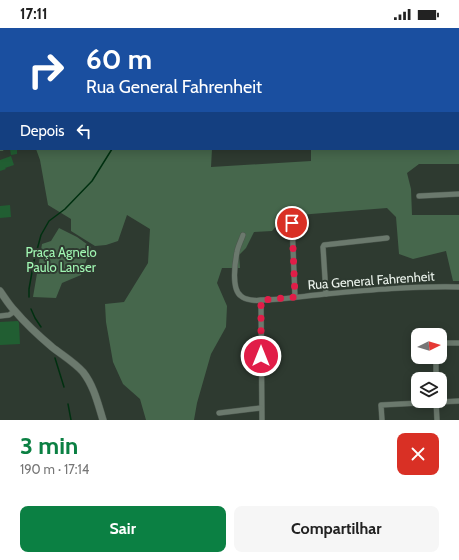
<!DOCTYPE html>
<html lang="pt">
<meta charset="utf-8">
<style>
:root{--surface:#fff;--page:#f6f6f6;--text:#222;--muted:#767676;--accent:#0b8043}
body{margin:0;font-family:Cabin,sans-serif;background:var(--page);color:var(--text);height:100vh;display:flex;flex-direction:column;font-size:15px;white-space:nowrap}
*{box-sizing:border-box;margin:0}
p{font-size:13px;color:var(--muted)}
.icon{flex:none;width:22px;height:22px;fill:none;stroke:currentColor;stroke-width:2;stroke-linecap:round;stroke-linejoin:round}
.map{position:relative;height:392px;overflow:hidden}
.panel{display:flex;flex-direction:column;background:var(--surface);flex:1}
.panel>*{flex:none}
.guide{position:absolute;left:0px;top:0px;width:459px;height:122px;box-shadow:0 2px 10px #0003;background:#1a4fa0;color:#fff;overflow:hidden}
.needle{width:26px;rotate:85deg}
.tools{position:absolute;left:411px;top:300px;display:grid;gap:8px}
.tools a{display:grid;place-items:center;width:36px;height:36px;border-radius:8px;background:var(--surface);box-shadow:0 2px 10px #0003;font-size:20px}
.pin{position:absolute;display:grid;place-items:center;width:34px;height:34px;color:#fff;margin:-17px;border:2px solid #fff;border-radius:50%;box-shadow:0 1px 4px #0007}
.me{position:absolute;width:44px;margin:-22px;rotate:0deg;stroke-linejoin:round;filter:drop-shadow(0 0 3px #0008)}
.turn{display:flex;align-items:center;gap:14px;height:84px;padding:0 20px;font-size:18px}
.turn .icon{width:52px;height:52px;stroke-width:2.5}
.turn b{display:block;font-size:28px;line-height:34px}
.then{display:flex;align-items:center;height:38px;padding:0 20px;background:#0003;gap:8px;font-size:15px}
.round{display:grid;place-items:center;flex:none;width:42px;height:42px;border-radius:8px;background:var(--page)}
.headline{display:flex;align-items:center;justify-content:space-between;height:68px;padding:0 20px}
h1{font-size:24px;font-weight:700;line-height:30px;color:var(--accent)}
.action{display:flex;gap:8px;margin-top:auto;padding:8px 20px}
.action a{flex:1;height:46px;border-radius:8px;background:var(--accent);color:#fff;font-size:16px;font-weight:700;line-height:46px;text-align:center}
.action a+a{background:var(--page);color:var(--text)}
.status{display:flex;justify-content:space-between;align-items:center;height:28px;padding:0 20px;background:var(--surface);direction:ltr}
.status svg{height:11px;fill:currentColor}
.map>svg:first-child{display:block}
.green{fill:#46674c}
.lines{fill:none;stroke-linecap:round;stroke-linejoin:round}
.stream{stroke:#003010;stroke-width:1.5}
.building{fill:#215e32}
.street-casing{stroke:#4d584f;stroke-width:6}
.secondary-casing{stroke:#4d584f;stroke-width:8}
.street{stroke:#6b796d;stroke-width:5}
.secondary{stroke:#6b796d;stroke-width:7}
.route{stroke:#e11d48;stroke-width:7;stroke-dasharray:0 12.6}
.labels{text-anchor:middle;dominant-baseline:central;stroke-width:4;stroke-linejoin:round;paint-order:stroke}
.park-label{font-size:13px;fill:#a1f7b3;stroke:#2e3a30}
.street-label{font-size:13px;fill:#ebf3ec;stroke:#2e3a30}
</style>
<div class="status"><b>17:11</b><svg viewBox="0 0 49 12"><path d="M0 12V9h3v3zM5 12V6h3v6zM10 12V3h3v9zM15 12V0h3v12zM26 1h20v11H26zM47 4h2v5h-2z"/></svg></div>
<div class="map">
<svg width="459" height="392" viewBox="0 0 459 392">
<rect width="100%" height="100%" fill="#2e3a30"/>
<!-- green -->
<g class="green">
<path d="M0,60H1V121H4L3,123H0Z"/>
<path d="M458,119H459V136H419L407,145L411,161L412,187H459V253H453L446,223L413,231L399,226L396,189L387,180L311,186L283,190L272,203L254,204L246,220L239,227L240,240H222L217,255L227,278L226,299L211,326L197,375L194,392H146L140,371L123,356L113,334L106,294L105,276L124,274L148,235L150,201L127,187L118,213L106,217L95,218L71,203V191L48,177L40,132L36,121H212L211,139L311,133V121H458Z"/>
<path d="M59,200L77,209L91,219L81,247L62,255L56,270L33,269L42,216L51,213Z"/>
</g>
<g class="lines">
<!-- stream -->
<g class="stream">
<path d="M148,1V0"/>
<path d="M29,269V261L34,233L41,207L49,193L65,181L92,153L112,121"/>
<path d="M31,281L35,290L41,299"/>
<path d="M55,330L64,359"/>
<path d="M68,376L71,392"/>
</g>
</g>
<!-- building -->
<g class="building">
<path d="M10,121H17V126L11,127Z"/>
<path d="M11,128L14,137L5,140L6,141L0,143V132Z"/>
<path d="M10,177L11,189L0,190V178Z"/>
<path d="M18,293L19,295L20,316L0,317V294Z"/>
</g>
<g class="lines">
<!-- street casing -->
<g class="street-casing">
<g id="street">
<path d="M382,0V1"/>
<path d="M347,1L366,0"/>
<path d="M0,26H1"/>
<path d="M458,27H459"/>
<path d="M458,83H459"/>
<path d="M419,168L459,166"/>
<path d="M292,195L295,269"/>
<path d="M243,207C241,213 238,218 237,224C235,234 231,261 241,268C245,272 256,273 261,272C283,272 304,268 325,266C369,262 414,258 459,259"/>
<path d="M326,266L323,219L324,217L387,210"/>
<path d="M261,273L262,392"/>
<path d="M0,288L9,287L15,283"/>
<path d="M440,315H459"/>
<path d="M436,329V351"/>
<path d="M436,373L437,392"/>
<path d="M219,385L261,380"/>
<path d="M382,392L381,377L459,373"/>
</g>
</g>
<!-- secondary casing -->
<g class="secondary-casing">
<path id="secondary" d="M0,263C5,270 9,277 15,283C26,296 39,308 52,319C62,327 74,334 83,344C94,358 98,376 103,392"/>
</g>
<!-- street -->
<use href="#street" class="street"/>
<!-- secondary -->
<use href="#secondary" class="secondary"/>
</g>
<g class="lines">
<!-- route -->
<path class="route" d="M261,328V272L295,269L292,195"/>
</g>
<g class="labels">
<!-- park labels -->
<g class="park-label">
<text x="61" y="224">Praça Agnelo<tspan x="61" dy="15">Paulo Lanser</tspan></text>
</g>
<!-- street labels -->
<g class="street-label">
<text transform="translate(371 252) rotate(-4)">Rua General Fahrenheit</text>
</g>
</g>
</svg>
<div class="tools">
<a><svg class="needle" viewBox="-14 -14 28 28"><path d="M0-13l5 13h-10z" fill="#e53935"/><path d="M0 13l5-13h-10z" fill="#767676"/></svg></a>
<a><svg class="icon" aria-label="layers" viewBox="0 0 24 24"><path d="M12 4l9 5-9 5-9-5zM3 14l9 5 9-5"/></svg></a>
</div>
<div class="pin" style="left:292px;top:195px;background:#d93025"><svg class="icon" aria-label="arrive" viewBox="0 0 24 24"><path d="M6 21V4h12l-3 4 3 4H6"/></svg></div>
<svg class="me" style="left:261px;top:328px" viewBox="-20 -20 40 40"><circle r="17" fill="#e11d48" stroke="#fff" stroke-width="3"/><path d="M0-11L8 9 0 5-8 9z" fill="#fff"/></svg>
<div class="guide">
<div class="turn"><svg class="icon" aria-label="right" viewBox="0 0 24 24"><path d="M7 20v-9h11M14 6l5 5-5 5"/></svg><div><b>60 m</b>Rua General Fahrenheit</div></div>
<div class="then">Depois<svg class="icon" aria-label="left" viewBox="0 0 24 24"><path d="M17 20v-9H6M10 6l-5 5 5 5"/></svg></div>
</div>
</div>
<section class="panel">
<div class="headline"><div><h1>3 min</h1><p>190 m · 17:14</p></div><a class="round" style="background:#d93025;color:#fff"><svg class="icon" aria-label="close" viewBox="0 0 24 24"><path d="M6 6l12 12M18 6L6 18"/></svg></a></div>
<div class="action"><a>Sair</a><a>Compartilhar</a></div>
</section>
